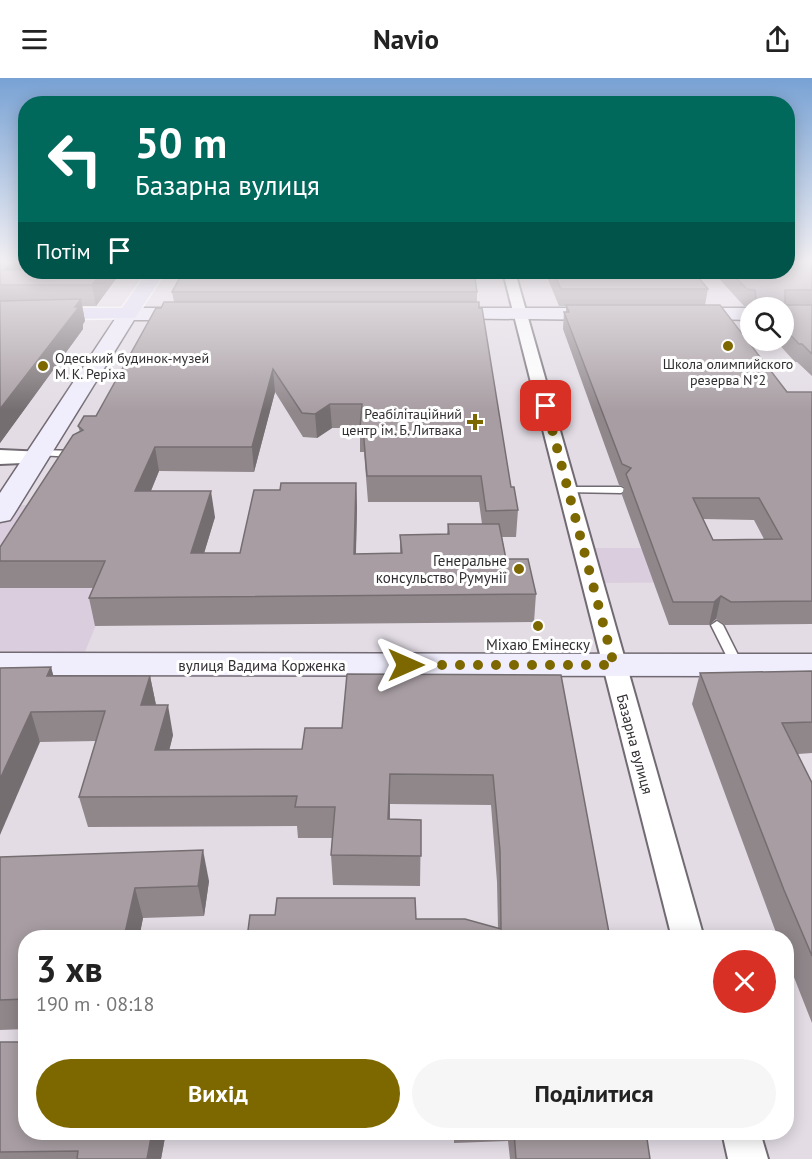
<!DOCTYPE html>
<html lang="uk">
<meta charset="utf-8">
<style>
:root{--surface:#fff;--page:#f6f6f6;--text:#222;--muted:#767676;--accent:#7d6800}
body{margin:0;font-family:"PT Sans",sans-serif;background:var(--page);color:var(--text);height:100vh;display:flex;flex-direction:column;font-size:22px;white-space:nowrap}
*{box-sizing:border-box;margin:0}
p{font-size:20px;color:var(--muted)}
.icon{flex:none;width:33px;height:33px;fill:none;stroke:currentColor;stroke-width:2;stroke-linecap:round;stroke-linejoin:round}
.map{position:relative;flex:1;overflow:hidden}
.side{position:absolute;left:18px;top:852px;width:776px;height:210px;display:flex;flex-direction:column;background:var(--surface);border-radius:24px;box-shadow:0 3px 15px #0003}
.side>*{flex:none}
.banner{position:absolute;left:18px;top:18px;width:777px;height:183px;border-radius:24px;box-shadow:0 3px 15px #0003;background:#00695c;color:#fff;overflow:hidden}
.controls{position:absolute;left:740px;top:219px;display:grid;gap:12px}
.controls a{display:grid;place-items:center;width:54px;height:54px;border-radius:50%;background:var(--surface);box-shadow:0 3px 15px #0003;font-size:30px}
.pin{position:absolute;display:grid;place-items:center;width:51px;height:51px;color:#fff;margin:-26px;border-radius:12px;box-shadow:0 3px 9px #0006}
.me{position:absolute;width:66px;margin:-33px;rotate:90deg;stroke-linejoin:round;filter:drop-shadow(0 0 4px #0008)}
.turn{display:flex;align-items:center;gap:21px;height:126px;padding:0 18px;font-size:27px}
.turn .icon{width:78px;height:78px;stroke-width:2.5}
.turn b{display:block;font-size:42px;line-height:51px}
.then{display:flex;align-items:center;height:57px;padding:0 18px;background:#0003;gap:12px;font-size:22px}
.round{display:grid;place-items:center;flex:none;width:63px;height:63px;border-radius:32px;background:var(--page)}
.overview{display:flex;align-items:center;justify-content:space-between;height:102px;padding:0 18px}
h1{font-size:36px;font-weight:800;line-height:45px}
.primary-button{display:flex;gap:12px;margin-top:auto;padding:12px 18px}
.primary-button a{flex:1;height:69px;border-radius:36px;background:var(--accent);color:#fff;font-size:24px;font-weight:800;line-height:69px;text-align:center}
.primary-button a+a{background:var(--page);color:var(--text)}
header{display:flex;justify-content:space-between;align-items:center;height:78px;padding:0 18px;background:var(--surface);font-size:27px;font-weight:800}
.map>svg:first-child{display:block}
.built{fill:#dacddd}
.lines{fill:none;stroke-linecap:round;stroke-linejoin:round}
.service-casing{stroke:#716a72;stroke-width:3}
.minor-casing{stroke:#716a72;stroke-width:4}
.tertiary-casing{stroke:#716a72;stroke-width:4}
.secondary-casing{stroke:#716a72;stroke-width:3}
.primary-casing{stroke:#fff;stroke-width:3}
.service{fill:#fff;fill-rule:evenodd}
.minor{fill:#fff;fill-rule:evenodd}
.tertiary{fill:#fff;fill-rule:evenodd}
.secondary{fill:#f0edfd;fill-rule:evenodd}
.primary{fill:#e1dcfa;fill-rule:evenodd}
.wall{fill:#90878b;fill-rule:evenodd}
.shaded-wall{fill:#756e71}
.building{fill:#a79da2;stroke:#756e71;stroke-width:1.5;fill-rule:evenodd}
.route{stroke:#7d6800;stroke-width:10;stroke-dasharray:0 18}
.poi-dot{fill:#7d6800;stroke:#fff;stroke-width:2}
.labels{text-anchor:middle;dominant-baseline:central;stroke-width:6;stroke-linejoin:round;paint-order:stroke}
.far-poi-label{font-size:14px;fill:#322f32;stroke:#fff;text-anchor:start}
.poi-label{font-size:15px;fill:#322f32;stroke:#fff;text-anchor:end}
.street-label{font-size:15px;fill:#322f32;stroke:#fff}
</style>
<header><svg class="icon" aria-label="menu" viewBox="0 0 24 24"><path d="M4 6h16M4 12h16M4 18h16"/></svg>Navio<svg class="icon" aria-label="share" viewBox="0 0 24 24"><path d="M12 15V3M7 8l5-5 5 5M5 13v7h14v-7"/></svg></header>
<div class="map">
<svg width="812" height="1081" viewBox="0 0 812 1081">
<rect width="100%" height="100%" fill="#e3dce5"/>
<!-- built -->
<g class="built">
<path d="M7,427H145L78,591H0V437Z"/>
<path d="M585,470H718L734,504L597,505Z"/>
</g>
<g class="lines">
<!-- service casing -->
<g class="service-casing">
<g id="service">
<path d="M39,372L77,373L82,376L77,379L36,377V373Z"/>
<path d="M568,409H621L626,412L621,415L564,414V410Z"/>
<path d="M717,543L723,547L743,587L742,590L737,591L731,587L711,547Z"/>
</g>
</g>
<!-- minor casing -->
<g class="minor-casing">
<g id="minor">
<path d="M503,194H515L704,860H672Z"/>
<path d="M722,1054H760L768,1081H728Z"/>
</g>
</g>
<!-- tertiary casing -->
<g class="tertiary-casing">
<path id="tertiary" d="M0,372L45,374L48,379L45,384L0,386Z"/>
</g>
<!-- secondary casing -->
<g class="secondary-casing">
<g id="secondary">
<path d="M128,230H198L205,232L208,236L205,240L198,242H134L14,436L10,442L0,444V415L121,232Z"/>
<path d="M439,230H609L616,232L619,236L616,240L609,242L432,240L429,236L432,232Z"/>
<path d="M682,230H750V242L675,240L672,236L675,232Z"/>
<path d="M0,575L812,576V598L0,597Z"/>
</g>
</g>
<!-- primary casing -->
<g class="primary-casing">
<path id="primary" d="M147,194H165L135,240L0,242V230H122Z"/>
</g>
<!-- service -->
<use href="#service" class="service"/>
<!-- minor -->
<use href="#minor" class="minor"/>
<!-- tertiary -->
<use href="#tertiary" class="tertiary"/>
<!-- secondary -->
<use href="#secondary" class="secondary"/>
<!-- primary -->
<use href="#primary" class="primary"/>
</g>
<!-- wall -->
<g class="wall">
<path d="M0,182L26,194H121L96,228H82L85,243L83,246V251L0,365Z"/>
<path d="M812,182V298L797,284H795L775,262H783V230H752V228H744L713,194H788Z"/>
<path d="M545,194H708L699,201L708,211L705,227L787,314H812V546L725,547L716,541L709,547H669L622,417L624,409L619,407L563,251L564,234H566V228H559ZM703,441L754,442L764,461L713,462Z"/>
<path d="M172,214H477V224L479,230L511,409L518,432L516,459H502L506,481L536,516L534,544L95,548L89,520L93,510H0V469L80,354L78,348L96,338L161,230L174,224ZM275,314L303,359L317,360L332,350H360V374H364L368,424H479L482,446H448L447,456L400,457V475L356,476L357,430L356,405L280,412L240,475H204L215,439L151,413L159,393L254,394Z"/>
<path d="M51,589L53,598H150L156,627L173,657L169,672L302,671L342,650L561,597L610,860H247L416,841L498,850L497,804L491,727L390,726V741L421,742L420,808L333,807L331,777L332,760H298L297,748L88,749L79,719L96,663L40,664L0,590Z"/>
<path d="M812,593V675L798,676L812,705V945L786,879V860H778L692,626L700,595Z"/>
<path d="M0,779L209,803L204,838L143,840L140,855L26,860V951L0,952Z"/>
<path d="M0,964L26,1054H166L161,1081H0Z"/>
<path d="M454,1054H646L650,1081H510L508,1063L454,1065Z"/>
</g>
<!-- shaded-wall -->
<g class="shaded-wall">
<path d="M16,182H26V194L4,192Z"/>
<path d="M102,194H121L96,228L92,207Z"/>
<path d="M693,194H708L690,208Z"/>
<path d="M81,221L85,243L83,246V251L0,365V331Z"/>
<path d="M273,291L275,314L254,394L252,369Z"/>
<path d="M330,326L332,350L317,360L315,336Z"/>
<path d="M155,369L159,393L140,439L135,413Z"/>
<path d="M356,405L357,430L355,504L354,476Z"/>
<path d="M211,413L215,439L196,502L191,475Z"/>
<path d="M721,518L716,541L709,547L714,524Z"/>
<path d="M51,589L59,618L47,598Z"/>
<path d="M150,598L156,627H141Z"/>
<path d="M168,627L173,657L162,702L155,672Z"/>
<path d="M31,634L40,664L0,757V701Z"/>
<path d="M390,696V726L389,772L388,741Z"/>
<path d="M203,772L209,803L204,838L198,808Z"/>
<path d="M135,810L143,840L139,860L125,855Z"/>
<path d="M152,1054H166L161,1081H147Z"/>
</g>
<!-- building -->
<g class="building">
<path d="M0,182H16L4,192H26V194H102L92,207H0Z"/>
<path d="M788,182H812V212H785V227H812V276L802,266H799L783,249V230H764L756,221L755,212L747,211L730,194H788Z"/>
<path d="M183,194H474L477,214H172Z"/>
<path d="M553,194H694L708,211H561Z"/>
<path d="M81,221L75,229H79L0,331V223Z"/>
<path d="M164,224H479V230H482L511,409H514L518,432L486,433L481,398H367L363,350H360L362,326H330L315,336L302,335L273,291L252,369H155L135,413H211L191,475H240L254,412H280L281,405H356L354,476L402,475L400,457L449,456L448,446H499L506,481H528L536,516L89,520L105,483H0V469L73,357L83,352L78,348L84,338H96L156,230H161Z"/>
<path d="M566,227H720L787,314H812V523L731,524L721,518L714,524H673L626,396L631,390L622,386L564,234H569ZM693,420H759L782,461L713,462Z"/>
<path d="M51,589L47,598H150L141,627H168L155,672L302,671L305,650H342L347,596L561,597L610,860H247L250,837H275L277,820H415L416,841H465L501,851L500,773L493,697L390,696L388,741L421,742V778L331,777L335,729H295L297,718L79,719L105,633L31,634L0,701V590Z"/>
<path d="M812,593V644L782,645L812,705V878L784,812L700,595Z"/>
<path d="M203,772L198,808L135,810L125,855H184L183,860H26V921L0,922V779Z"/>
<path d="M26,954V1054H152L147,1081H77L78,1073L0,1074V964H22Z"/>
<path d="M514,1054H646L650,1081H516Z"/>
</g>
<!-- sky -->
<linearGradient id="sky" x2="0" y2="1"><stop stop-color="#78a2d4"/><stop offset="0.55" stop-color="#f2eff3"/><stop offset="1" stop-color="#f2eff3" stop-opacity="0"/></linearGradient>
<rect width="812" height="333" fill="url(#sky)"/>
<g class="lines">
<!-- route -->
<path class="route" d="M406,587H614L546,328"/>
</g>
<!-- markers -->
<g class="poi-dot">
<circle cx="728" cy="268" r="6"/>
<circle cx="43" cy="288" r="6"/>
<path d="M472 335h6v6h6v6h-6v6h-6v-6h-6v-6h6z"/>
<circle cx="519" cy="491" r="6"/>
<circle cx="538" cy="548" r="6"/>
</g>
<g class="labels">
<!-- far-poi labels -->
<g class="far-poi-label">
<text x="55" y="280">Одеський будинок-музей<tspan x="55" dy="16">М. К. Реріха</tspan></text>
<text x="728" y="286" text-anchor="middle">Школа олимпийского<tspan x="728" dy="16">резерва N°2</tspan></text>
<text x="462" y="336" text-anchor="end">Реабілітаційний<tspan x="462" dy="16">центр ім. Б. Литвака</tspan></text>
</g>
<!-- poi labels -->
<g class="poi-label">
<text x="507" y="482">Генеральне<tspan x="507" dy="17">консульство Румунії</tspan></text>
<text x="538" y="566" text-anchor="middle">Міхаю Емінеску</text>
</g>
<!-- street labels -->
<g class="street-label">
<text x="262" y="587">вулиця Вадима Корженка</text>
<text transform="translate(635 666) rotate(75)">Базарна вулиця</text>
</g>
</g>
</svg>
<div class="controls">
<a><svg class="icon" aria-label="search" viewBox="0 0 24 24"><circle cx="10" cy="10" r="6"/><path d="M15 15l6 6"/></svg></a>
</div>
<div class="pin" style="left:546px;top:328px;background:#d93025"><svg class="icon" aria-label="arrive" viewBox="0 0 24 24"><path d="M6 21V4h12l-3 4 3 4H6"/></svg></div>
<svg class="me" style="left:406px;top:587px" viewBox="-20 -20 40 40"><path d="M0-17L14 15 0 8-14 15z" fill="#7d6800" stroke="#fff" stroke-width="4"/></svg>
<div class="banner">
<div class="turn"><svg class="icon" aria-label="left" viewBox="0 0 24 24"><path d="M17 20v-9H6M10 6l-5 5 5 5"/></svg><div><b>50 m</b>Базарна вулиця</div></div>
<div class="then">Потім<svg class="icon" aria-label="arrive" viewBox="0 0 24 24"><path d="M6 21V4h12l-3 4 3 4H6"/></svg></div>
</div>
<section class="side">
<div class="overview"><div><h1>3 хв</h1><p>190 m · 08:18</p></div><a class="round" style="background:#d93025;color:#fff"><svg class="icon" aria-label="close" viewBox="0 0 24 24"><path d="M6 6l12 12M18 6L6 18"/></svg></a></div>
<div class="primary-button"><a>Вихід</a><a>Поділитися</a></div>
</section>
</div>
